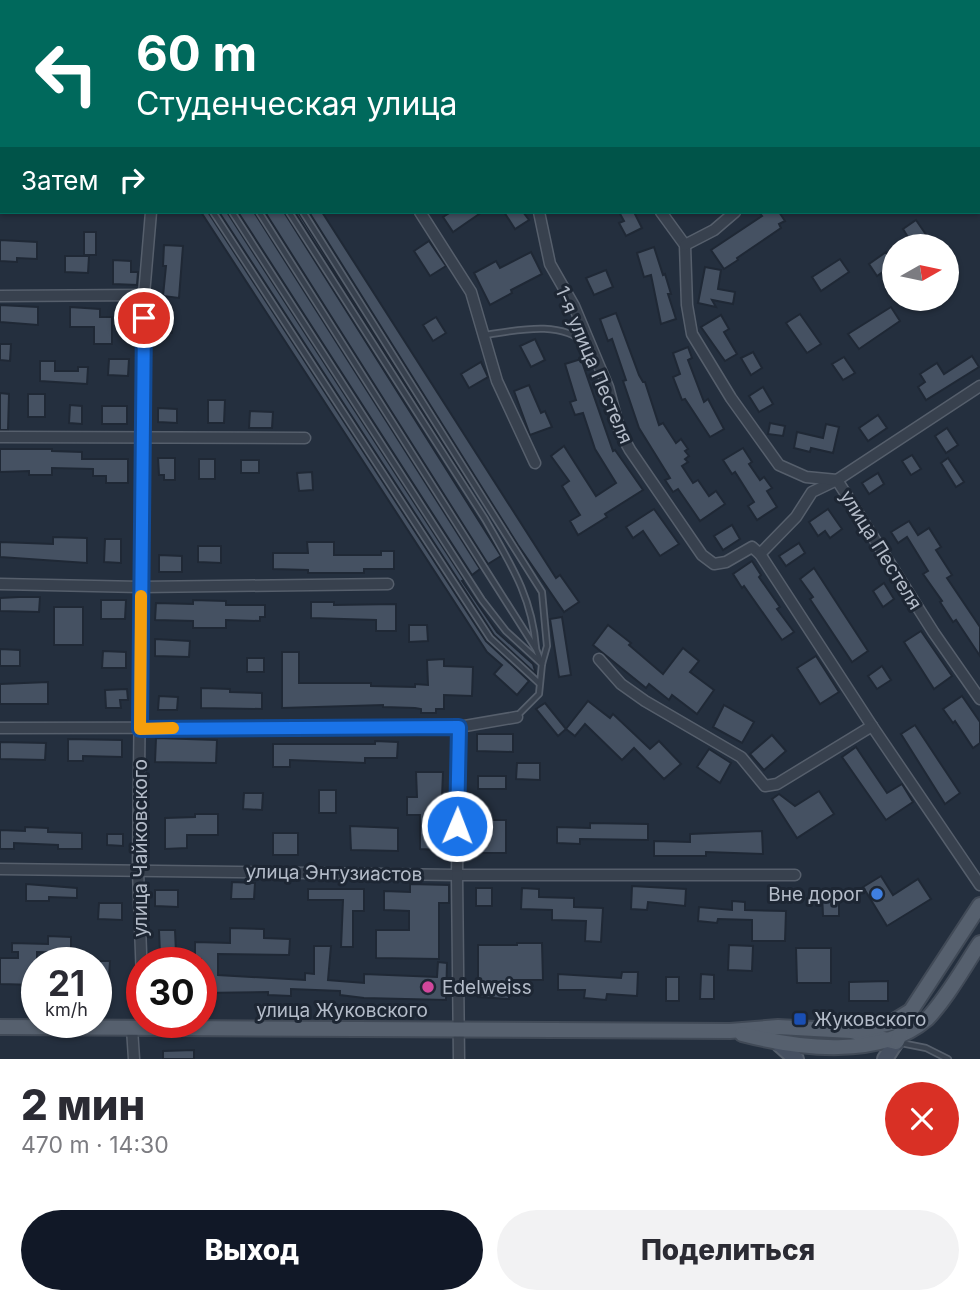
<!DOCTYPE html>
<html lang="ru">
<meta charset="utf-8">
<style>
:root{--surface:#fff;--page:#f2f2f3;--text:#2b2b33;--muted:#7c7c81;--accent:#111827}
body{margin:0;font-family:Inter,sans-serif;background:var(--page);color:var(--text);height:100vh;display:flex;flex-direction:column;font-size:26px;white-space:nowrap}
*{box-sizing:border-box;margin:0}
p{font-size:23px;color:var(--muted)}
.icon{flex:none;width:38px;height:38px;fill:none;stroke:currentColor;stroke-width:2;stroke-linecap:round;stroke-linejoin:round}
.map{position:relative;height:1059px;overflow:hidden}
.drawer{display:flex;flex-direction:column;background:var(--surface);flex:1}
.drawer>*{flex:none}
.banner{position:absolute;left:0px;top:0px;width:980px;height:214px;box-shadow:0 2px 5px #0004;background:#00695c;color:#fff;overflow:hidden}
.needle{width:46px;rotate:81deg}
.buttons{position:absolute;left:882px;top:234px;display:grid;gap:14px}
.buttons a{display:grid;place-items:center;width:77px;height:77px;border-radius:50%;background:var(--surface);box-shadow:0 2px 5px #0004;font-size:35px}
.speed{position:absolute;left:21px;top:947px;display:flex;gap:14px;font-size:35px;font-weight:700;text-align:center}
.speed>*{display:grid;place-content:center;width:91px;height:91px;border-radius:50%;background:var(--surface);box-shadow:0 2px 5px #0004;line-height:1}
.speed small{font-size:18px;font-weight:400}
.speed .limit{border:10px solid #d22;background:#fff;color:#111}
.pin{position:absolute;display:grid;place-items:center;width:60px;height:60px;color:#fff;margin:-30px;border:4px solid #fff;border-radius:50%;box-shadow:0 2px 7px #0007}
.me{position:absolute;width:77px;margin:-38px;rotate:1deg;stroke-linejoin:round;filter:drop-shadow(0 0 5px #0008)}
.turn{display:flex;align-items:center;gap:24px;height:147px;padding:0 21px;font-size:32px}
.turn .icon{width:91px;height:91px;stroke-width:2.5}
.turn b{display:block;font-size:49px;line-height:60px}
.then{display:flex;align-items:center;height:66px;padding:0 21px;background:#0003;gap:14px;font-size:26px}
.round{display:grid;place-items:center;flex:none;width:74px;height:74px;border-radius:37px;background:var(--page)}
.summary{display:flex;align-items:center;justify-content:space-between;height:119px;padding:0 21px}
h1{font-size:42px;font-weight:800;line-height:52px}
.action{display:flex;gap:14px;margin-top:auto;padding:14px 21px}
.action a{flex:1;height:80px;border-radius:42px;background:var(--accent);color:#fff;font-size:28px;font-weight:800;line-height:80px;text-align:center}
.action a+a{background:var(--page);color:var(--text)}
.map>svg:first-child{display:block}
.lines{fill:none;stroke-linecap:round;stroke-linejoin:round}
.stream{stroke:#394c67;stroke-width:3.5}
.building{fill:#455162;stroke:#1f2835;stroke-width:2}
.service-casing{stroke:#565f6c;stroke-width:8}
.minor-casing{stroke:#565f6c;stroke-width:13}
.secondary-casing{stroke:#565f6c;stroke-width:18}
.primary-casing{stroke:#414a57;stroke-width:18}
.path{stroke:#44595c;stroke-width:2;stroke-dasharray:5 5;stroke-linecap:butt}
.service{stroke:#38414e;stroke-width:4.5}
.minor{stroke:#38414e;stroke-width:10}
.secondary{stroke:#465061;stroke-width:14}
.primary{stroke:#56606e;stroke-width:14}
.route-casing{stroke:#114b97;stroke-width:18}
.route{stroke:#1a73e8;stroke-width:12}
.slow{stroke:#f59e0b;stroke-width:12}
.shop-dot{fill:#3f7fe0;stroke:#1d2633;stroke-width:2.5}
.hotel-dot{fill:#d1479c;stroke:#1d2633;stroke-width:2.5}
.transit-dot{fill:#1a4fb4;stroke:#1d2633;stroke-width:2.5}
.labels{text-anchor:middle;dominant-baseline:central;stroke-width:6;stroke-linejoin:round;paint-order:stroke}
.street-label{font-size:19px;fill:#b4bcc9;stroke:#1d2633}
.poi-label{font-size:19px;fill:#b4bcc9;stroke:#1d2633;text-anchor:start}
</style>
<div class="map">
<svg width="980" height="1059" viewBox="0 0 980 1059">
<rect width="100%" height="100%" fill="#242f3e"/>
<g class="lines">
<!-- stream -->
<path class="stream" d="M0,5L2,6"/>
</g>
<!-- building -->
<g class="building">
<path d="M201,212H208L486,641L529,681L517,695L494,674L502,665L487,652Z"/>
<path d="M219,212H227L464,580L462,581L497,632L533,664L536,674L494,635Z"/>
<path d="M238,212H254L480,569L472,575Z"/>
<path d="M265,212H284L501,556L488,564Z"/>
<path d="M295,212H298L470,487Z"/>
<path d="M309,212H322L556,578L560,575L579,602L564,612L518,545Z"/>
<path d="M451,212H482L453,232L443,217Z"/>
<path d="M504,212H523L529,220L515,229Z"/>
<path d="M619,212H634L642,228L626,236L619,223L624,221Z"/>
<path d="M759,212H779L785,221L779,224L781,228L737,258L738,260L724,269L711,250L762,216Z"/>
<path d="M916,220L929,239L914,247L903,229Z"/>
<rect x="84" y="232" width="12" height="23"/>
<path d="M0,240L37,242V259L17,258V262L0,261Z"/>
<path d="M429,241L446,266L430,276L414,251Z"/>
<path d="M164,245L183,246L179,298L163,296L166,266H163Z"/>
<path d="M654,247L663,275L665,274L671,294H668L676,319L661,324L651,275L644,277L637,253Z"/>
<path d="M531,252L542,274L511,290L512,293L490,305L474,273L496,261L500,268Z"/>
<path d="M886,252L894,264L877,276L869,264Z"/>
<path d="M65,256H89L88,273L65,272Z"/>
<path d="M840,259L849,272L821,291L812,277Z"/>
<path d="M113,260L131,261V272H138L137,285L113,284Z"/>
<path d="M705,267L721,270L718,289L735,292L733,304L712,300L716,307L698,303Z"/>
<path d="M606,270L613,287L594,295L586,278Z"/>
<path d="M0,305L38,307V325L0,322Z"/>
<path d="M70,307L100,309V317H112V344H94V327H70Z"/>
<path d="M891,307L900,321L859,349L848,334Z"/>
<rect x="157" y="313" width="15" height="20"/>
<path d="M616,313L639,375L643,382H645L659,425L663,423L676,443L681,439L688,449L685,451L689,456L685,459L688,462L682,466L693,483L698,480L709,496L716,491L725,504L700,521L678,489L673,492L665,480L670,478L639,428L623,381L626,380L612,339L608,341L600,319Z"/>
<path d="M800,314L821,344L807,353L786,323Z"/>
<path d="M721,315L729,329L724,332L737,354L725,361L701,327Z"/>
<path d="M436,317L446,333L433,341L423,325Z"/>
<path d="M535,339L545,360L531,367L520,346Z"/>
<path d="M0,344H11L10,361L0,360Z"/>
<path d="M688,347L692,358L688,360L704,402L708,399L724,429L710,437L685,399L682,400L673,377L680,374L673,353Z"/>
<path d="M753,352L762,368L751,375L741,358Z"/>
<path d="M972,356L979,367L926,400L918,387L925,382L920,374L937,363L944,374Z"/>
<path d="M844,357L855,373L843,380L832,364Z"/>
<path d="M109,359H129L128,376L108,375Z"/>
<path d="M581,359L613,451L615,450L643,490L605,514L607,517L578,535L570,521L580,515L562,486L569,481L551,456L564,446L596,496L616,483L595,449L583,413L575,415L570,402L576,400L565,364Z"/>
<path d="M40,361H55V371H78V367H88L87,384L40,381Z"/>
<path d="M481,362L488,377L469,388L461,374Z"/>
<path d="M529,385L541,413L545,411L552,427L530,435L514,391Z"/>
<path d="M763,387L773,404L759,412L749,396Z"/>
<path d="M0,393L9,394L8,430H0Z"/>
<rect x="28" y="394" width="17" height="23"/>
<path d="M208,400H225L224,423H208Z"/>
<path d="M70,405L82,406V424L69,423Z"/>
<rect x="102" y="406" width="25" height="18"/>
<path d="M158,408L177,409V423L158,422Z"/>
<path d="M250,411L273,412L272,428H249Z"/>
<path d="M878,415L887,428L868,441L859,428Z"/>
<path d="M770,423L785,426L783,436L768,434Z"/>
<path d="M826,424L839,427L833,453L811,448L810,452L794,448L797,432L823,438Z"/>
<path d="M947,428L958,445L946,453L935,436Z"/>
<path d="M743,448L752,462L749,464L760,480L764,477L772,488L767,491L777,507L757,520L748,506L754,502L735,472L732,474L723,460Z"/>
<path d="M0,449H52V451L82,452V459H128V483H106V476H93V469L52,468V475H29V471L0,472Z"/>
<path d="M912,455L921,469L911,475L902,461Z"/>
<path d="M158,458H175V480H164V475H159Z"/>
<path d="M948,458L964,482L956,487L941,463Z"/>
<rect x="199" y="459" width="16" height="20"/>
<rect x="241" y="460" width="18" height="13"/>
<path d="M312,472L313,490L299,491L297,473Z"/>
<path d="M878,473L884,484L869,494L862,483Z"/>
<path d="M654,509L679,544L660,556L643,531L633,538L626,527Z"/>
<path d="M828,509L842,529L830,538L825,531L818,536L809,522Z"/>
<path d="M909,521L918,535L929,528L941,547L936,550L952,575L947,578L980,627V656L956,620L953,622L940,602L942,601L923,574L928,571L907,537L898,543L891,532Z"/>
<path d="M732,525L740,539L723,550L714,536Z"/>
<path d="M53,537L87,538V563L0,557V542L53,544Z"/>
<path d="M105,539H121V563L104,562Z"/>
<path d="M307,542H334V555H381V551H394V569H364V573H308V570L273,569V553H308Z"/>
<path d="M799,543L805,553L786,566L779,556Z"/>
<path d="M198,546H221V563L198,562Z"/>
<path d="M159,555L182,556V572H159Z"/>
<path d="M752,561L761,575L759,577L780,607L777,609L794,632L782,640L744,586L742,588L733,574Z"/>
<path d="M814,568L868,651L852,662L810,599L813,597L800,579Z"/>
<path d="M884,583L894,599L883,607L873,591Z"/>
<path d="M19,597H40L39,612L0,611V598Z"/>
<path d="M101,600H126L125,619H101Z"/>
<path d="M193,600L226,601V605H265V617H260V621L226,620V628H193V621L155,620L156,603L193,604Z"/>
<path d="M311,602H334V605L396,604V631H376V620L311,618Z"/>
<rect x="54" y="607" width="29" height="38"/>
<path d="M562,617L571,675L559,677L550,619Z"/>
<path d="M409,625H427L428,641L409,642Z"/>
<path d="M608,625L631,643L629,645L663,674L683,648L699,661L690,672L714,690L697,714L672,695L669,700L649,684L646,688L593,645Z"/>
<path d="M921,631L952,676L934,689L904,642Z"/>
<path d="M155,639L190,641L189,657L155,656Z"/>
<path d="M0,649L20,650V666H0Z"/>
<path d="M103,651L126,652V668H102Z"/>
<path d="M282,652H299V683H371V686L415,687V684L428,685L427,660L444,659V666L473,667L472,696L444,695V709H436V713H421V709L415,708L383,707V705L282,708Z"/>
<path d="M816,656L839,692L820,704L797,668Z"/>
<rect x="247" y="658" width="17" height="14"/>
<path d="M882,666L891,680L877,689L868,676Z"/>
<path d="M48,682V704H0V684Z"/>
<path d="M201,688L230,689V692L262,693V709L201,708Z"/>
<path d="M127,689L128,700H120L121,708H106L105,690Z"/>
<path d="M159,696L178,697L177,710H158Z"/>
<path d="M962,696L980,722V743L973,748L955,721L953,723L943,709Z"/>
<path d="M588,701L610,718L613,714L650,749L659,741L681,764L664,779L634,748L622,760L585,724L575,736L566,729Z"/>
<path d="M545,703L566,729L558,736L536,709Z"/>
<path d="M724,705L754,722L742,743L713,727Z"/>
<path d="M915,725L960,793L945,804L901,734Z"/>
<path d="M477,734H513V752L477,751Z"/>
<path d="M772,735L786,751L764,770L750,754Z"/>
<path d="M156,738L217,740L216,763L155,762Z"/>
<path d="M68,739L122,740V757L83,756V761H68Z"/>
<path d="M375,741L398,742L397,758H365V763L290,760V767H273V744H375Z"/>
<path d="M0,742L46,743L45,760L0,759Z"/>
<path d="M856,747L887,793L902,784L913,802L886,820L842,757Z"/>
<path d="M709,749L731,763L720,783L697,767Z"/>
<path d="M517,763H540V780L516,779Z"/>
<path d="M416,772H443L440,850L420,849V815H407V797H417Z"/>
<rect x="478" y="776" width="28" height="13"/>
<rect x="319" y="790" width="17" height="23"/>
<path d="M819,791L834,814L797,838L772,799L779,794L795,806Z"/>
<path d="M244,793H263L262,810L243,809Z"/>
<path d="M195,814H218V835H187V848L165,849V818L195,817Z"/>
<rect x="478" y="820" width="28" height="33"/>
<path d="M590,823L648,824V840L580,839V844L557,843V827L590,828Z"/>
<path d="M350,826L398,828V851L351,850Z"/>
<path d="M25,827L48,828V832L82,833V849H58V845L14,843V849H0V830L25,831Z"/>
<path d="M762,831L763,854L706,852V856H654V841L690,842V834Z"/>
<rect x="273" y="833" width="25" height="22"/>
<path d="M107,834H123V846L107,845Z"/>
<path d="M881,876L893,895L918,879L931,899L887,926L863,887Z"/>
<path d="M232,882L255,883L254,899H231Z"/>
<path d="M26,884L77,888V898L49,897V901H26Z"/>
<path d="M410,884L449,885V903H439V959L376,958V930H409V911L384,910V891L410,892Z"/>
<path d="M632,886L686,889L685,906L648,902L647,910L631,909Z"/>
<rect x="476" y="888" width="16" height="18"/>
<path d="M522,888L539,889V897L574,898V907L603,908L601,942L585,941L586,921L552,920V910L521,909Z"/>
<path d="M308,889H364V911H353V947H341L343,900H308Z"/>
<path d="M155,890H178V907L155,906Z"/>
<path d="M822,893H839V916H823Z"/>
<path d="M732,901L745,902V910L786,911L785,941H752V920L718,919L717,923L698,921L699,907L732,910Z"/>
<path d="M99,903H122V920L98,919Z"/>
<path d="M230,928L264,929V938L290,939L289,955L218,954V975L305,980V973L314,974V946H331L328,980L364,983V974L437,977L438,962L447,963L446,1000L364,998L340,995V991L291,989V996L268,995V992L201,993V959H195V942L230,943Z"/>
<path d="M159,930H175L176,953L160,954Z"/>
<path d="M48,936L71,937V953L37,952V985L0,984V958H18V952H12V943L48,944Z"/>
<path d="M517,943H542L543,980H510L509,999L478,997V945H517Z"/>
<path d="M729,945L753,946L752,971L728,970Z"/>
<path d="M796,948H831V983H797Z"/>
<path d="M96,961H110L109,978L96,977Z"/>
<path d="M622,972H638L637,996L607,994L606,1000L584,998L585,990H558V974L621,978Z"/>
<path d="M701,974L714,975V999H700Z"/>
<rect x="666" y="977" width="13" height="24"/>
<path d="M888,981V1001H849V982Z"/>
<path d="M194,1050V1059H163V1051Z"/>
</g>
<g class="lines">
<!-- service casing -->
<g class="service-casing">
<g id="service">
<path d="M245,0L246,2"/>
<path d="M348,2L353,0"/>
<path d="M213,212L490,638L539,683"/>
<path d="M232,212L482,600L506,631L542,664"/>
<path d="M259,212L536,649L541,662"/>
<path d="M289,212L485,519C510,563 532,596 536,648"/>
<path d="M303,212L542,592L547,646L542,664L539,694L517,716"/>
<path d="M485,335C519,330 559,320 587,344"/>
<path d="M901,1043L926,1048L948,1059"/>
</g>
</g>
<!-- minor casing -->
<g class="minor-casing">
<g id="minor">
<path d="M392,0L393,2"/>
<path d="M515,0L517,2"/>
<path d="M846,0L847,2"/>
<path d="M570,2L572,0"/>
<path d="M809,2L811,0"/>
<path d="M0,154H2"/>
<path d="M978,201L980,204"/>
<path d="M420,212L471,292L497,381L535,463"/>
<path d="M539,212L550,264L574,306L608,387L620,432L630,450L702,555L714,564L726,562L752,547L760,554L796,517L812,492L837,480L980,386"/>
<path d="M661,212L685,245L687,305L692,334L731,398L779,465L806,477L837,480L934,633L980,699"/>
<path d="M685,245L714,230L735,212"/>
<path d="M0,296L144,295"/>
<path d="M0,437L305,438"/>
<path d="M760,554L872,726L980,885"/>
<path d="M0,584L141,587L388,584"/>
<path d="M599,659L621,684L645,701L741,757L765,786L777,784L872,726"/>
<path d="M0,728L459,727L517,717"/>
<path d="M0,869L457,875H795"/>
<path d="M142,980L138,871L141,587L144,295L151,212"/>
<path d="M132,1028L134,1059"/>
<path d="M459,1059L457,875L459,727"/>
</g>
</g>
<!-- secondary casing -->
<g class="secondary-casing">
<g id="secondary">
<path d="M779,1044L796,1059"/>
<path d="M885,1059L896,1042"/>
</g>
</g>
<!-- primary casing -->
<g class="primary-casing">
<g id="primary">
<path d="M0,1027L730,1031L778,1027L851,1031L896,1042"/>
<path d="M856,1031L891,1023L909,1012"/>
<path d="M742,1034C800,1049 880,1059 927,1019C947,998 964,967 980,943"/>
<path d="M897,1041L912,1009L980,905"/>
</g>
</g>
<!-- path -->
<g class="path">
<path d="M62,0L63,2"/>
<path d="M0,48L2,49"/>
</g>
<!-- service -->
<use href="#service" class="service"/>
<!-- minor -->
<use href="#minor" class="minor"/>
<!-- secondary -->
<use href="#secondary" class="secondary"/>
<!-- primary -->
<use href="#primary" class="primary"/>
</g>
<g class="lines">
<!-- route casing -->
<g class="route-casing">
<path id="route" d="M144,318L140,729L459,727L457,826"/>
</g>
<!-- route -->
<use href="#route" class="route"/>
<!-- slow -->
<path class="slow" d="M141,596L140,729L173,728"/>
</g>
<!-- markers -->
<circle class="shop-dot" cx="877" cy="894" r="7"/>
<circle class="hotel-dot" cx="428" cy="987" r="7"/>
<rect class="transit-dot" x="793" y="1012" width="14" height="14" rx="3.5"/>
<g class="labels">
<!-- street labels -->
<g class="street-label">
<text transform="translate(594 365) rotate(67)">1-я улица Пестеля</text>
<text transform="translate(881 550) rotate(58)">улица Пестеля</text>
<text transform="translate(140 848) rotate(-90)">улица Чайковского</text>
<text transform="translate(334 873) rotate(1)">улица Энтузиастов</text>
<text x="342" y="1010">улица Жуковского</text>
</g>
<!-- poi labels -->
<g class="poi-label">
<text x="863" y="894" text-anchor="end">Вне дорог</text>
<text x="442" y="987">Edelweiss</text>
<text x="814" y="1019">Жуковского</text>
</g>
</g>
</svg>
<div class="buttons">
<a><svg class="needle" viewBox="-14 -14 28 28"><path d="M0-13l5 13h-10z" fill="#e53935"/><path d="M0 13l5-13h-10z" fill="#7c7c81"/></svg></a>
</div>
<div class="speed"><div>21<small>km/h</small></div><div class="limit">30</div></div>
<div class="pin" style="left:144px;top:318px;background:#d93025"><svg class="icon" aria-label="arrive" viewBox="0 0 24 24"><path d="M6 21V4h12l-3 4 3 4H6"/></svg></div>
<svg class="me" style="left:457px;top:826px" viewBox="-20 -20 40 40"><circle r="17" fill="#1a73e8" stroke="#fff" stroke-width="3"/><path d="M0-11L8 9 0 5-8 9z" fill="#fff"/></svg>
<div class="banner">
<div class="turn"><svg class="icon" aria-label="left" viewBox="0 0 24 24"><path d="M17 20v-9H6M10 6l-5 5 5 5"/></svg><div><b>60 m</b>Студенческая улица</div></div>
<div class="then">Затем<svg class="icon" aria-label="right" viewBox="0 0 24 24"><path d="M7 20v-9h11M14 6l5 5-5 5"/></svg></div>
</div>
</div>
<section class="drawer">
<div class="summary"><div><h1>2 мин</h1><p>470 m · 14:30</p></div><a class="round" style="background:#d93025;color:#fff"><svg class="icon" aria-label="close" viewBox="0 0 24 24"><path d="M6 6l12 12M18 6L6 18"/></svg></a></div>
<div class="action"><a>Выход</a><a>Поделиться</a></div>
</section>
